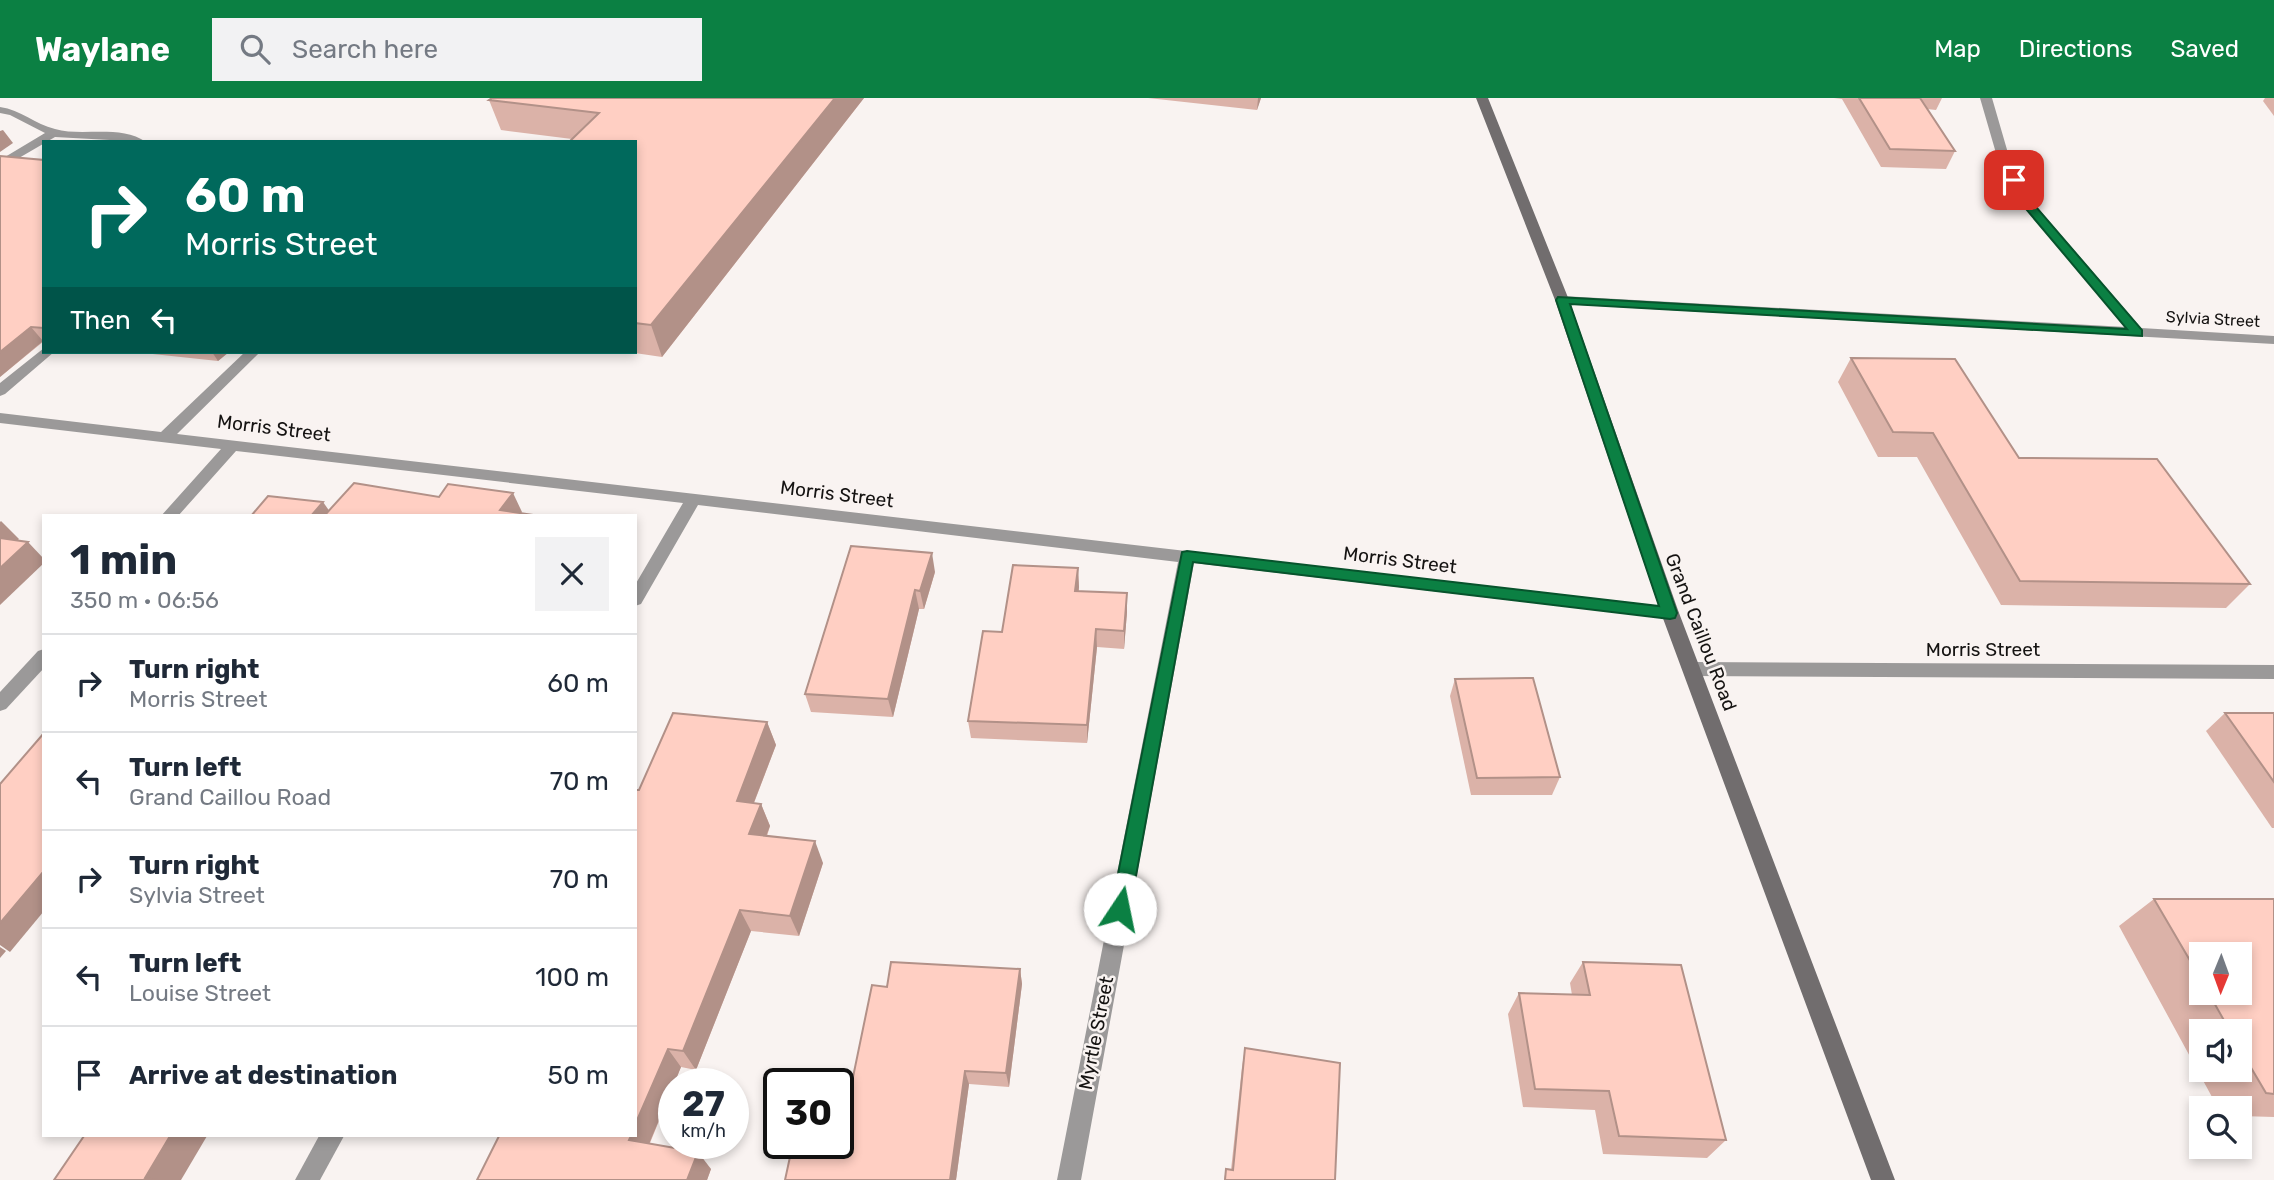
<!DOCTYPE html>
<meta charset="utf-8">
<style>
:root{--surface:#fff;--page:#f2f2f3;--text:#1f2937;--muted:#747a83;--line:#e0e1e3;--accent:#0b8043}
body{margin:0;font-family:Rubik,sans-serif;background:var(--page);color:var(--text);height:100vh;display:flex;flex-direction:column;font-size:26px;white-space:nowrap}
*{box-sizing:border-box;margin:0}
p{font-size:23px;color:var(--muted)}
.icon{flex:none;width:38px;height:38px;fill:none;stroke:currentColor;stroke-width:2;stroke-linecap:round;stroke-linejoin:round}
.map{position:relative;flex:1;overflow:hidden}
.panel{position:absolute;left:42px;top:416px;width:595px;height:623px;display:flex;flex-direction:column;background:var(--surface);border-radius:0px;box-shadow:0 4px 10px #0003}
.panel>*{flex:none}
.guide{position:absolute;left:42px;top:42px;width:595px;height:214px;border-radius:0px;box-shadow:0 4px 10px #0003;background:#00695c;color:#fff;overflow:hidden}
.needle{width:46px;rotate:181deg}
.buttons{position:absolute;left:2189px;top:844px;display:grid;gap:14px}
.buttons a{display:grid;place-items:center;width:63px;height:63px;border-radius:0px;background:var(--surface);box-shadow:0 4px 10px #0003;font-size:35px}
.speed{position:absolute;left:658px;top:970px;display:flex;gap:14px;font-size:35px;font-weight:700;text-align:center}
.speed>*{display:grid;place-content:center;width:91px;height:91px;border-radius:50%;background:var(--surface);box-shadow:0 4px 10px #0003;line-height:1}
.speed small{font-size:18px;font-weight:400}
.speed .limit{border:4px solid #111;border-radius:10px;background:#fff;color:#111}
.pin{position:absolute;display:grid;place-items:center;width:60px;height:60px;color:#fff;margin:-30px;border-radius:14px;box-shadow:0 4px 10px #0006}
.me{position:absolute;width:77px;margin:-38px;rotate:11deg;stroke-linejoin:round;filter:drop-shadow(0 0 5px #0008)}
.turn{display:flex;align-items:center;gap:24px;height:147px;padding:0 28px;font-size:32px}
.turn .icon{width:91px;height:91px;stroke-width:2.5}
.turn b{display:block;font-size:49px;line-height:60px}
.then{display:flex;align-items:center;height:66px;padding:0 28px;background:#0003;gap:14px;font-size:26px}
.round{display:grid;place-items:center;flex:none;width:74px;height:74px;border-radius:0px;background:var(--page)}
.overview{display:flex;align-items:center;justify-content:space-between;height:119px;padding:0 28px}
h1{font-size:42px;font-weight:700;line-height:52px}
ul{padding:0;list-style:none}
li{display:flex;align-items:center;gap:21px;height:98px;padding:0 28px;border-top:2px solid var(--line)}
li div{flex:1}
li b{display:block;font-size:26px}
li em{font-style:normal}
header{display:flex;align-items:center;gap:42px;box-sizing:border-box;height:98px;padding:0 35px;background:var(--accent);color:#fff}
header strong{font-size:33px}
nav{display:flex;gap:38px;margin-inline-start:auto;font-size:24px}
.search{width:490px;height:63px;background:var(--page);display:flex;align-items:center;gap:18px;box-sizing:border-box;padding:0 24px;border-radius:0px;color:var(--muted);font-size:26px}
.map>svg:first-child{display:block}
.lines{fill:none;stroke-linecap:round;stroke-linejoin:round}
.minor{fill:#9b9999;fill-rule:evenodd}
.secondary{fill:#716d6e;fill-rule:evenodd}
.wall{fill:#dbb2a8;fill-rule:evenodd}
.shaded-wall{fill:#b29188}
.building{fill:#ffcfc3;stroke:#b29188;stroke-width:2}
.route{fill:#0b8043;stroke:#07532c;stroke-width:2}
.labels{text-anchor:middle;dominant-baseline:central;stroke-width:5;stroke-linejoin:round;paint-order:stroke}
.far-street-label{font-size:16px;fill:#151312;stroke:#f9f3f1}
.street-label{font-size:19px;fill:#151312;stroke:#f9f3f1}
</style>
<header>
<strong>Waylane</strong>
<div class="search"><svg class="icon" aria-label="search" viewBox="0 0 24 24"><circle cx="10" cy="10" r="6"/><path d="M15 15l6 6"/></svg>Search here</div>
<nav><a>Map</a><a>Directions</a><a>Saved</a></nav>
</header>
<div class="map">
<svg width="2274" height="1082" viewBox="0 0 2274 1082">
<rect width="100%" height="100%" fill="#f9f3f1"/>
<g class="lines">
<!-- minor -->
<g class="minor">
<path d="M1980,0H1992L2010,62L2031,102L2141,230L2274,238V246L1562,206L1555,202L1562,198L2126,229L2019,103L1998,62Z"/>
<path d="M0,9C21,12 35,26 55,31C82,39 120,26 146,44L55,39L0,71V62L45,35L10,17L0,15Z"/>
<path d="M44,250V254H54L5,296L0,298V285Z"/>
<path d="M245,254H260L177,336L1670,509L1676,510L1679,515L1676,520L1670,521L1194,465L1081,1082H1057L1178,464L698,407L641,506L635,508V487L683,405L236,353L178,418H161L221,351L0,325V315L161,334Z"/>
<path d="M44,551V570L6,611L0,613V594L38,553Z"/>
<path d="M1693,564L2274,567V581L1693,578L1687,576L1684,571L1687,566Z"/>
<path d="M319,1038H344L320,1082H295Z"/>
</g>
<!-- secondary -->
<path class="secondary" d="M1476,0H1488L1569,202L1679,515L1895,1082H1871L1661,515L1555,202Z"/>
</g>
<!-- wall -->
<g class="wall">
<path d="M864,0L662,259L628,254H635V44L572,41L501,32L489,2Z"/>
<path d="M1148,0H1261L1257,12Z"/>
<path d="M1834,0H1942L1936,12L1927,11L1955,53L1946,71L1881,69L1842,1Z"/>
<path d="M2265,0H2274V18L2263,3Z"/>
<path d="M44,62V243L0,279Z"/>
<path d="M134,254H229L218,263Z"/>
<path d="M1851,260L2019,360L2250,486L2226,510L2001,507L1917,359H1878L1838,284Z"/>
<path d="M1078,470L1079,493L1127,495V514L1124,551L1097,549L1087,645L971,640L968,623Z"/>
<path d="M935,474L924,511H919L893,619L811,614L805,596Z"/>
<path d="M1455,581L1560,679L1552,697H1471L1450,598Z"/>
<path d="M2225,615H2274V730H2272L2206,633Z"/>
<path d="M767,624L776,647L754,705L761,706L770,728L767,738L823,765L799,838L751,833L696,972L681,969L650,1045L711,1071L707,1082H477L635,1038L639,692Z"/>
<path d="M2154,801H2274V1019L2240,1018V1010H2218L2119,828ZM2202,856L2240,894H2202ZM2202,933H2240V971H2202Z"/>
<path d="M1583,864L1726,1042L1707,1060L1603,1056L1595,1012L1523,1009L1508,916L1519,895L1572,897L1570,885Z"/>
<path d="M1020,871L1022,886L1009,989L969,986L956,1082H785L846,1013L887,889Z"/>
<path d="M1245,950L1335,1082H1224L1226,1071L1231,1072L1242,969Z"/>
</g>
<!-- shaded-wall -->
<g class="shaded-wall">
<path d="M835,0H864L662,259L651,227Z"/>
<path d="M1258,0H1261L1257,12Z"/>
<path d="M3,32L13,45L0,54V33Z"/>
<path d="M31,229L43,243L0,279V254Z"/>
<path d="M212,254H229L218,263Z"/>
<path d="M513,395L522,414L519,418L500,412Z"/>
<path d="M323,404L333,418H311Z"/>
<path d="M1,423L19,441L3,456L0,453V424Z"/>
<path d="M28,444L44,461V465L0,507V470Z"/>
<path d="M932,455L935,474L924,511L920,493Z"/>
<path d="M1078,470L1079,489L1076,511L1075,493Z"/>
<path d="M915,492L919,511L893,619L888,601Z"/>
<path d="M1127,495V514L1124,551V533Z"/>
<path d="M1096,531L1097,549L1087,645V627Z"/>
<path d="M767,624L776,647L746,725L737,703Z"/>
<path d="M761,706L770,728L759,757L749,736Z"/>
<path d="M815,743L823,765L799,838L790,818Z"/>
<path d="M44,773V813L10,854L0,847V825Z"/>
<path d="M740,812L751,833L696,972L683,953Z"/>
<path d="M0,849L6,853L0,860Z"/>
<path d="M1020,871L1022,886L1009,989L1006,975Z"/>
<path d="M668,951L681,969L644,1058L629,1042L631,1038H635V1027Z"/>
<path d="M965,973L969,986L956,1082H950Z"/>
<path d="M170,1038H207L181,1082H149L145,1080Z"/>
<path d="M698,1054L711,1071L707,1082H687Z"/>
</g>
<!-- building -->
<g class="building">
<path d="M492,0H835L651,227L635,225V44H569L599,15L489,2Z"/>
<path d="M1859,0H1920L1955,53L1890,51Z"/>
<path d="M0,58L44,62V230L31,229L0,254Z"/>
<path d="M1851,260L1955,261L2019,360L2157,361L2250,486L2020,483L1933,335L1893,334Z"/>
<path d="M354,385L439,399L448,386L513,395L500,412L540,418H324Z"/>
<path d="M268,398L323,404L311,418H251Z"/>
<path d="M0,440L28,444L0,470Z"/>
<path d="M851,448L932,455L920,493L915,492L888,601L805,596Z"/>
<path d="M1013,467L1078,470L1075,493L1127,495L1124,533L1096,531L1087,627L968,623L983,533L1002,534Z"/>
<path d="M1533,580L1560,679L1477,680L1455,581Z"/>
<path d="M673,615L767,624L737,703L761,706L749,736L815,743L790,818L740,812L683,953L668,951L635,1027V692H639Z"/>
<path d="M2225,615H2274V684Z"/>
<path d="M44,635V773L0,825V686Z"/>
<path d="M2154,801H2274V996L2266,995L2240,951V933H2230L2208,894H2240V856H2202V883Z"/>
<path d="M891,864L1020,871L1006,975L965,973L950,1082H785L793,1045H838V1013H846L872,887L887,889Z"/>
<path d="M1583,864L1681,867L1726,1042L1619,1038L1609,993L1535,991L1519,895L1590,897Z"/>
<path d="M1245,950L1340,965L1335,1082H1225L1226,1071L1233,1072Z"/>
<path d="M84,1038H170L145,1080L158,1082H54Z"/>
<path d="M499,1038H631L629,1042L698,1054L687,1082H477Z"/>
</g>
<!-- route -->
<path class="route" d="M2010,80H2018L2030,102L2142,232V238L1570,206L1677,515L1675,520L1670,521L1193,464L1130,811L1127,817L1120,819L1114,817L1111,811L1182,454L1187,453L1659,508L1556,202L1558,199L2127,231L2021,105L2009,82Z"/>
<g class="labels">
<!-- far-street labels -->
<g class="far-street-label">
<text transform="translate(2213 221) rotate(3)">Sylvia Street</text>
</g>
<!-- street labels -->
<g class="street-label">
<text transform="translate(274 330) rotate(7)">Morris Street</text>
<text transform="translate(837 396) rotate(7)">Morris Street</text>
<text transform="translate(1400 462) rotate(7)">Morris Street</text>
<text transform="translate(1701 534) rotate(69)">Grand Caillou Road</text>
<text x="1983" y="551">Morris Street</text>
<text transform="translate(1096 935) rotate(-79)">Myrtle Street</text>
</g>
</g>
</svg>
<div class="buttons">
<a><svg class="needle" viewBox="-14 -14 28 28"><path d="M0-13l5 13h-10z" fill="#e53935"/><path d="M0 13l5-13h-10z" fill="#747a83"/></svg></a>
<a><svg class="icon" aria-label="sound" viewBox="0 0 24 24"><path d="M4 9h4l5-4v14l-5-4H4zM17 9q2 3 0 6"/></svg></a>
<a><svg class="icon" aria-label="search" viewBox="0 0 24 24"><circle cx="10" cy="10" r="6"/><path d="M15 15l6 6"/></svg></a>
</div>
<div class="speed"><div>27<small>km/h</small></div><div class="limit">30</div></div>
<div class="pin" style="left:2014px;top:82px;background:#d93025"><svg class="icon" aria-label="arrive" viewBox="0 0 24 24"><path d="M6 21V4h12l-3 4 3 4H6"/></svg></div>
<svg class="me" style="left:1120px;top:811px" viewBox="-20 -20 40 40"><circle r="19" fill="#fff"/><path d="M0-13L10 11 0 6-10 11z" fill="#0b8043"/></svg>
<div class="guide">
<div class="turn"><svg class="icon" aria-label="right" viewBox="0 0 24 24"><path d="M7 20v-9h11M14 6l5 5-5 5"/></svg><div><b>60 m</b>Morris Street</div></div>
<div class="then">Then<svg class="icon" aria-label="left" viewBox="0 0 24 24"><path d="M17 20v-9H6M10 6l-5 5 5 5"/></svg></div>
</div>
<section class="panel">
<div class="overview"><div><h1>1 min</h1><p>350 m · 06:56</p></div><a class="round"><svg class="icon" aria-label="close" viewBox="0 0 24 24"><path d="M6 6l12 12M18 6L6 18"/></svg></a></div>
<ul>
<li><svg class="icon" aria-label="right" viewBox="0 0 24 24"><path d="M7 20v-9h11M14 6l5 5-5 5"/></svg><div><b>Turn right</b><p>Morris Street</p></div><em>60 m</em></li>
<li><svg class="icon" aria-label="left" viewBox="0 0 24 24"><path d="M17 20v-9H6M10 6l-5 5 5 5"/></svg><div><b>Turn left</b><p>Grand Caillou Road</p></div><em>70 m</em></li>
<li><svg class="icon" aria-label="right" viewBox="0 0 24 24"><path d="M7 20v-9h11M14 6l5 5-5 5"/></svg><div><b>Turn right</b><p>Sylvia Street</p></div><em>70 m</em></li>
<li><svg class="icon" aria-label="left" viewBox="0 0 24 24"><path d="M17 20v-9H6M10 6l-5 5 5 5"/></svg><div><b>Turn left</b><p>Louise Street</p></div><em>100 m</em></li>
<li><svg class="icon" aria-label="arrive" viewBox="0 0 24 24"><path d="M6 21V4h12l-3 4 3 4H6"/></svg><div><b>Arrive at destination</b></div><em>50 m</em></li>
</ul>
</section>
</div>
